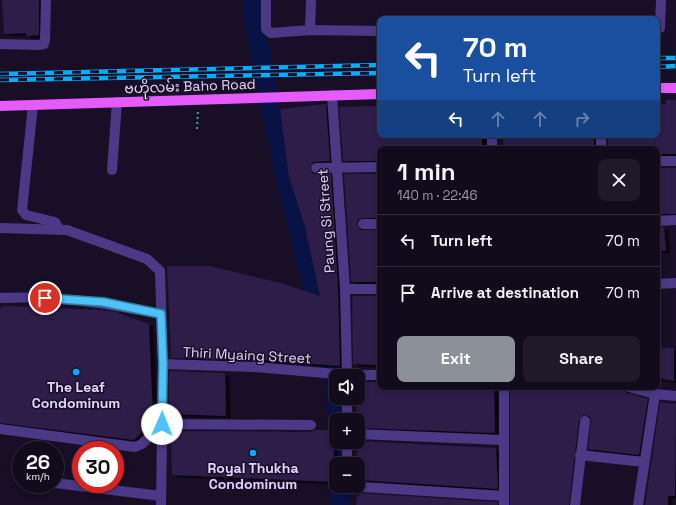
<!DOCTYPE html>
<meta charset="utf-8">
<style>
:root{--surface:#120b1c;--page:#1f1929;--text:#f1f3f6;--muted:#9c9ba3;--line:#312b3b;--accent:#8c9099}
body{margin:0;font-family:"Space Grotesk","Noto Sans Myanmar",sans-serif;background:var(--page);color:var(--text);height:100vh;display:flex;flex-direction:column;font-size:15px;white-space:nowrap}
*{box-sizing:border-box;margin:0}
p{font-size:13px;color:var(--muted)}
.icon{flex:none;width:22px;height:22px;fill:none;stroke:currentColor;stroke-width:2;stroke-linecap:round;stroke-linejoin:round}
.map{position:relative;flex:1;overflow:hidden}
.panel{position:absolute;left:377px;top:146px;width:283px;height:244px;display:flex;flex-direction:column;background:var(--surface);border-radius:8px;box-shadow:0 2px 6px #0003,0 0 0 1px var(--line)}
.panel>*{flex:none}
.top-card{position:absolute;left:377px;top:16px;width:283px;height:122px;border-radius:8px;box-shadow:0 2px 6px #0003,0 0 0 1px var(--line);background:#1a4fa0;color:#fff;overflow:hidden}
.fabs{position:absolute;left:329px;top:369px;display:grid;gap:8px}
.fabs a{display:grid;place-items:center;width:36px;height:36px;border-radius:8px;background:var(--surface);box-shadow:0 2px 6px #0003,0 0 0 1px var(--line);font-size:20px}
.speed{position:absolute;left:12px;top:441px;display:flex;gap:8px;font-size:20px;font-weight:700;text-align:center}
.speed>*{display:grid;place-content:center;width:52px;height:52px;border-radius:50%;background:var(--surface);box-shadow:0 2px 6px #0003,0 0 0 1px var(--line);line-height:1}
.speed small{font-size:10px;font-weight:400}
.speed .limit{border:6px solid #d22;background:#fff;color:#111}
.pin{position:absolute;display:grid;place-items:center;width:34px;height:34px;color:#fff;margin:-17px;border:2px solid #fff;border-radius:50%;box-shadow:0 1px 4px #0007}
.me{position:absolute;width:44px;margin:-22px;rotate:1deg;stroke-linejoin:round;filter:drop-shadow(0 0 3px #0008)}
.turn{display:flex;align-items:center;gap:14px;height:84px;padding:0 20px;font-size:18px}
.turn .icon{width:52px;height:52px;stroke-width:2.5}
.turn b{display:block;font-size:28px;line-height:34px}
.lanes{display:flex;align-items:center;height:38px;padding:0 20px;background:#0003;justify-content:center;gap:20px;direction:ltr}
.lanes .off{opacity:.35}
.round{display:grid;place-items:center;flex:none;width:42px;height:42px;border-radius:8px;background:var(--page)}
.head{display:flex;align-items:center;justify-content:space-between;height:68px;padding:0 20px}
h1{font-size:24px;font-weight:600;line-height:30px}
.cta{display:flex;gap:8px;margin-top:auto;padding:8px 20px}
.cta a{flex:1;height:46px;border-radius:8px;background:var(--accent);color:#fff;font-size:16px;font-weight:600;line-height:46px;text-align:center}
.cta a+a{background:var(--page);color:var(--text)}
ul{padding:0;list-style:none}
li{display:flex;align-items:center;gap:12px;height:52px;padding:0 20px;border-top:1px solid var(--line)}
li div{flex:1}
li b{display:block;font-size:15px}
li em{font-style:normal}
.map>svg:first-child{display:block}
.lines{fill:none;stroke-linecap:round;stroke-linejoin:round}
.river{stroke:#091245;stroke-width:19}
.building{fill:#2d1a48;filter:url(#shadow)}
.path{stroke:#2da5ba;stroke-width:2;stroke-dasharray:2 3;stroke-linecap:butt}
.minor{stroke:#4c3986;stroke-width:10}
.major{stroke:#e55bff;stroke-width:10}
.rail-casing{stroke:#00afff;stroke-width:4.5}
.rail{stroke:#180f26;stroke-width:3;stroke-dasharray:9;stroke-linecap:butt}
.route-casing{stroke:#337fa1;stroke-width:10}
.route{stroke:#4fc3f7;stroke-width:7}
.poi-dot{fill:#00afff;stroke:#180f26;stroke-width:1.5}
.labels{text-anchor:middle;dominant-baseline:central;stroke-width:3;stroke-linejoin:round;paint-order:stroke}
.street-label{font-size:14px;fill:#e2d4ff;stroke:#180f26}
.poi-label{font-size:14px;font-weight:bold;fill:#e2d4ff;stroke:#180f26}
</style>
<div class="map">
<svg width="676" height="505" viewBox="0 0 676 505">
<defs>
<filter id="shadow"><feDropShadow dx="4.5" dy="2.5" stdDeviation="0" flood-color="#0009"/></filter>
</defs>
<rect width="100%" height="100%" fill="#180f26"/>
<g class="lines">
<!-- river -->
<g class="river">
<path d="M252,0C253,26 261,51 265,77C282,175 310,272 333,369L336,396"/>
<path d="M336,398L339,420"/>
<path d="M340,442V464"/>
<path d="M340,486V505"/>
</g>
</g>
<!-- building -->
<g class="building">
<path d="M2,0H39V35L26,36V33L4,34Z"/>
<path d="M666,100H676V154H657V149H608V135H657V104H666Z"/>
<path d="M326,104L330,161L313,162L310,168L313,174H331L338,289L340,366L225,357V360L171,358L167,266H210L284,284L320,296L305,227L289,177L280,109Z"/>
<path d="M380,106V135H482V149H380V161H343L339,107Z"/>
<path d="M503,135H594V149H504Z"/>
<path d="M657,168H676V214H660Z"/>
<path d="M344,174H380V218H363L358,220L357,224L360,230H380V282H351Z"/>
<path d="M657,227H664L666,251H657Z"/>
<path d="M352,296H380V365L353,364Z"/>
<path d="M3,306L102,310L116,312L149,324L153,420L134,440L0,423V309Z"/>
<path d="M657,348H674V381L657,378Z"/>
<path d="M169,371L225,373L226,416L169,414Z"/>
<path d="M358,382H380V387H494L495,433L358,428V420H356Z"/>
<path d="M510,387H607L622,391V389L627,393L648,399L639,455L588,449L591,419L589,416L583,415L579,420L569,505H510Z"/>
<path d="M660,402L676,404L675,496H668V505H645Z"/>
<path d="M315,430H333L335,482L172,475L171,431L311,432Z"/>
<path d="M358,441L496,448L498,489L359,480L356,442Z"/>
<path d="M360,493L498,502V505H356L357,495H360Z"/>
</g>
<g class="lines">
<!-- path -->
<path class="path" d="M197,129L198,110"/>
<!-- minor -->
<g class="minor">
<path d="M266,0V29L271,33L310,30L380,31"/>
<path d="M660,28L661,0"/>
<path d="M310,30L311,0"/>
<path d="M0,44L38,45L44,44L45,39L46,0"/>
<path d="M332,95L345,289L347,376"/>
<path d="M33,105L22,210L26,215L55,222L59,229"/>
<path d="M492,135V149"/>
<path d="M601,149V135"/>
<path d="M657,161H676"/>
<path d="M316,168L380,167"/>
<path d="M112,170L117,102"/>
<path d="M657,221L676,220"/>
<path d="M363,224H380"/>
<path d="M0,228L67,230L147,259L160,271L163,364L161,505"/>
<path d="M657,284L676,283"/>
<path d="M345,289H380"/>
<path d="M0,298C59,295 104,303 161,314"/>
<path d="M163,364L255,367L348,375H380"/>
<path d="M504,387V505"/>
<path d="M629,387L655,394L676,396"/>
<path d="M347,420V398"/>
<path d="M0,429L135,447L142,444L162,424L311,425"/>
<path d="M358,434L503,440"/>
<path d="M347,442V464"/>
<path d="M580,455L644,462"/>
<path d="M55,483L161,496"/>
<path d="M347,486L504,496"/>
<path d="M575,505L585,421"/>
<path d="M638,505L655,394"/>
</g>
<!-- major -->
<g class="major">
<path d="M657,88H676"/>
<path d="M0,106L380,94"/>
</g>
<!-- rail casing -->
<g class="rail-casing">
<g id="rail">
<path d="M657,58H676"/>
<path d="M657,67L676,66"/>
<path d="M0,74L380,65"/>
<path d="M0,80L380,73"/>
</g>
</g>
<!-- rail -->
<use href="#rail" class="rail"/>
</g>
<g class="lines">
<!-- route casing -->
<g class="route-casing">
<path id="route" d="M45,298L103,302L161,314L163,364L162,424"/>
</g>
<!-- route -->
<use href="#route" class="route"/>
</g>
<!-- markers -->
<g class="poi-dot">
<circle cx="76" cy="372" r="4"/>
<circle cx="253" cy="453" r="4"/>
</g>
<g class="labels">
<!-- street labels -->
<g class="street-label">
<text transform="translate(190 86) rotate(-2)">ဗဟိုလမ်း Baho Road</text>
<text transform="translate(326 221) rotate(-94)">Paung Si Street</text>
<text transform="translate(247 355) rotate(3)">Thiri Myaing Street</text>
</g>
<!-- poi labels -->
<g class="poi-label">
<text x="76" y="387">The Leaf<tspan x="76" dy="16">Condominum</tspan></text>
<text x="253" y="468">Royal Thukha<tspan x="253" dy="16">Condominum</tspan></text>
</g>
</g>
</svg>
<div class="fabs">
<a><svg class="icon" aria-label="sound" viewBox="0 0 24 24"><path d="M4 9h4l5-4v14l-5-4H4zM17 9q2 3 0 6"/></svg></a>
<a>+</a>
<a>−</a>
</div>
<div class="speed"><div>26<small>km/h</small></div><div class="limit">30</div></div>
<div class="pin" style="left:45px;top:298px;background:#d93025"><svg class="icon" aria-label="arrive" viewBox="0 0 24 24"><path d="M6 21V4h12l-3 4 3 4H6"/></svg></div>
<svg class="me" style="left:162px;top:424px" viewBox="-20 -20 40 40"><circle r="19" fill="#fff"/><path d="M0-13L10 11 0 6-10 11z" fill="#4fc3f7"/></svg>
<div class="top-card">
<div class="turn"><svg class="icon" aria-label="left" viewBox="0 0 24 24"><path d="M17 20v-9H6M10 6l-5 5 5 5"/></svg><div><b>70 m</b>Turn left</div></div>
<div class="lanes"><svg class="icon" aria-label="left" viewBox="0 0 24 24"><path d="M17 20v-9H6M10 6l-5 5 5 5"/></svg><svg class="icon off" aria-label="ahead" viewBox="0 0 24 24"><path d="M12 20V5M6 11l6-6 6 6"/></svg><svg class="icon off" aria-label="ahead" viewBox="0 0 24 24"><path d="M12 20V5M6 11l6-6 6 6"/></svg><svg class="icon off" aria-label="right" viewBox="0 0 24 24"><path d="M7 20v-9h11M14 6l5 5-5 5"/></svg></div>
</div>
<section class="panel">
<div class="head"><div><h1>1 min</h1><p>140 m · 22:46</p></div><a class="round"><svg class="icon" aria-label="close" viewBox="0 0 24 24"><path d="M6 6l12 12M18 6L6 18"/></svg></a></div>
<ul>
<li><svg class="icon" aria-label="left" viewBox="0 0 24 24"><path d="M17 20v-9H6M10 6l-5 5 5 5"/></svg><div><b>Turn left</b></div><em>70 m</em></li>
<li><svg class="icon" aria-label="arrive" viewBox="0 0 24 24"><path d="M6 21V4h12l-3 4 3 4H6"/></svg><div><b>Arrive at destination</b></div><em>70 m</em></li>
</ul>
<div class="cta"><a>Exit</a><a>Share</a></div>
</section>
</div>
